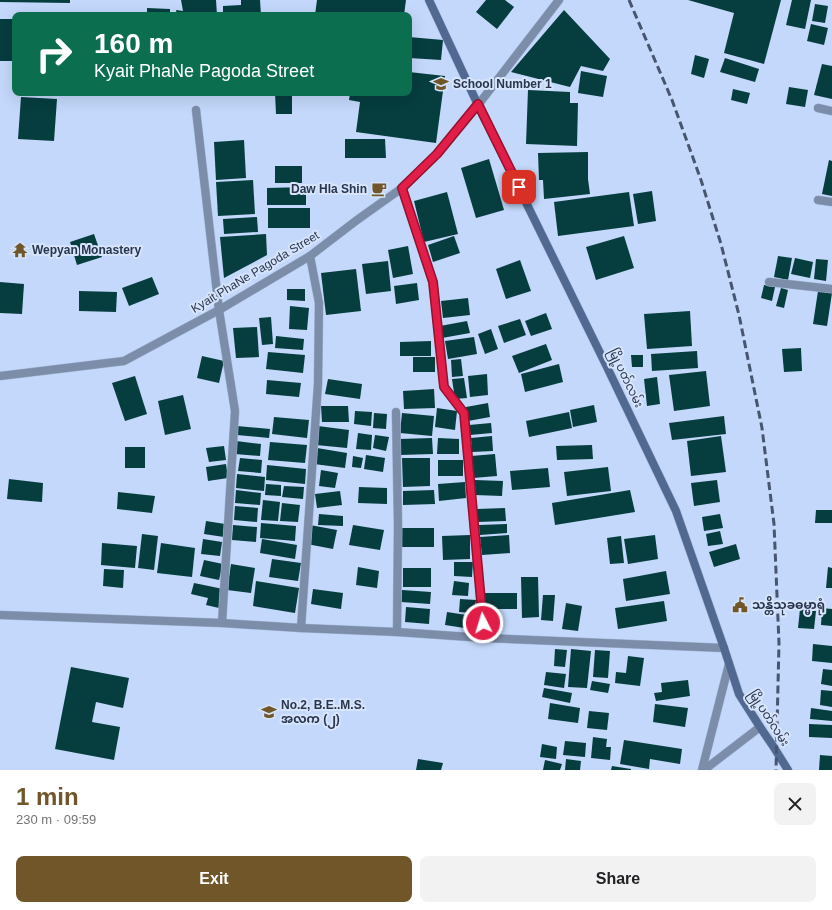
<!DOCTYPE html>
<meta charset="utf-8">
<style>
:root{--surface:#fff;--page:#f2f2f2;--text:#202124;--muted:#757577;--accent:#705628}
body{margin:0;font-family:Helvetica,"Noto Sans Myanmar",sans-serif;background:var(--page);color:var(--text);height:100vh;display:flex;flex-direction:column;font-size:15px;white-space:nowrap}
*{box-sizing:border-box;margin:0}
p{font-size:13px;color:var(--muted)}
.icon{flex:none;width:22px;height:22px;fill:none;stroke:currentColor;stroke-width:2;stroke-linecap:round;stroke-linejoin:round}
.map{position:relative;height:770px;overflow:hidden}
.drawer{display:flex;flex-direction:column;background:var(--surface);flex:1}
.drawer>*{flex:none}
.hud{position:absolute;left:12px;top:12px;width:400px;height:84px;border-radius:8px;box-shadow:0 4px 16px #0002;background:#0b6e4f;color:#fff;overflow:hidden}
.pin{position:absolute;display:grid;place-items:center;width:34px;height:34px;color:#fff;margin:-17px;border-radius:8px;box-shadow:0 2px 6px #0006}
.me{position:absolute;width:44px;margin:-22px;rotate:355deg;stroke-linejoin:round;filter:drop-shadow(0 0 3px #0008)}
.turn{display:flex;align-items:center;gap:14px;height:84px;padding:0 16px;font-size:18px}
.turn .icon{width:52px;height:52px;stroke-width:2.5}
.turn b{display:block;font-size:28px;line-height:34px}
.round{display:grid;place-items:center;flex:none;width:42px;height:42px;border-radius:8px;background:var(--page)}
.overview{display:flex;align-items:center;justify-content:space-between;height:68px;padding:0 16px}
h1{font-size:24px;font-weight:600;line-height:30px;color:var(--accent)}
.cta{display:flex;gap:8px;margin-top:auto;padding:8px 16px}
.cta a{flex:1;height:46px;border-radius:8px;background:var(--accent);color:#fff;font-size:16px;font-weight:600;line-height:46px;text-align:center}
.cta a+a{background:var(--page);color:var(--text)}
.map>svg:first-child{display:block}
.building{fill:#063d3f}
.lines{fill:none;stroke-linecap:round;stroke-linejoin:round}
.minor-casing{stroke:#a1b4d4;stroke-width:9}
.secondary-casing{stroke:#a1b4d4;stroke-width:9}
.minor{stroke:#7c8da9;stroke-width:8}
.secondary{stroke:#516991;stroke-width:8}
.rail{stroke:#47556e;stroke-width:3;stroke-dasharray:8 4;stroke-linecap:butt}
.route-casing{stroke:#92132f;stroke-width:10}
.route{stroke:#e11d48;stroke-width:7}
.labels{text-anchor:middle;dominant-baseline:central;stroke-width:4;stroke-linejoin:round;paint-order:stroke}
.poi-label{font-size:12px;font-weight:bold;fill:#28354c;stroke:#d6e4fc;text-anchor:start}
.street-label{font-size:12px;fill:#28354c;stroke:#d6e4fc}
</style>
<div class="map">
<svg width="832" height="770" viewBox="0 0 832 770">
<rect width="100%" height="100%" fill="#c3d8fa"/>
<!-- building -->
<g class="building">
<path d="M0,0H70V3L0,2Z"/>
<path d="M181,0H216L217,15H177L176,10L183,11Z"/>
<path d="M241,0H260L261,15H223V6L241,5Z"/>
<path d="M317,0H406L404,15H315Z"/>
<path d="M486,0H505L514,7L497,29L476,12Z"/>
<path d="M688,0H781L764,64L724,53L734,13Z"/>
<path d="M792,0H811L805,29L786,25Z"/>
<path d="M815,4L828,6L825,23L812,21Z"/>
<path d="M147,8L170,9V15H147Z"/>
<path d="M564,10L610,59L603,71L581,66L570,87L511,72Z"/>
<rect x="0" y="19" width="14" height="42"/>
<path d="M811,24L828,28L824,45L807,41Z"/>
<path d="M409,37L443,40L441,60L409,58Z"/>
<path d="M695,55L709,59L704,78L691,74Z"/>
<path d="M725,58L759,69L755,82L720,72Z"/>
<path d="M822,64L832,66V99L814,95Z"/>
<path d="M581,71L607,76L603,97L578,93Z"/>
<path d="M409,72L445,76L436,143L356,132L360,102L349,100L350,93H409Z"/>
<path d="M789,87L808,90L805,107L786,104Z"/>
<path d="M733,89L750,93L747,104L731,100Z"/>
<path d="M528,90L570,92V103H578L577,146L526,144Z"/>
<path d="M275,93H292V114H276Z"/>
<path d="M21,97L57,99L54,141L18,139Z"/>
<path d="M345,139H385L386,158H345Z"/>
<path d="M244,140L246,178L216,180L214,142Z"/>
<path d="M588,152V179L590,194L544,199L543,180H539L538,153Z"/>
<path d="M489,159L504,210L476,218L461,168Z"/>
<path d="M829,160L832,161V196L822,194Z"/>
<rect x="275" y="166" width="27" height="17"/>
<path d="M253,180L255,214L218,216L216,182Z"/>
<path d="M306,187V205H267V188Z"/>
<path d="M652,191L656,221L638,224L633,194Z"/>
<path d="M447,192L458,234L424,242L414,201Z"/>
<path d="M629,192L634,226L558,236L554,202Z"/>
<rect x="268" y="208" width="42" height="20"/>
<path d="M257,217L258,232L224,234L223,219Z"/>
<path d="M94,234L102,257L77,265L70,242Z"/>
<path d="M266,234L267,255L224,278L220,237Z"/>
<path d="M454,236L460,253L433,262L428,245Z"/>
<path d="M624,236L634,268L596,280L586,247Z"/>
<path d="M408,246L413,274L393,278L388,250Z"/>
<path d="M778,256L792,258L788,280L774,277Z"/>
<path d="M795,258L813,262L810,278L791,274Z"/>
<path d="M816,259L828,260L826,281L814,279Z"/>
<path d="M520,260L531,291L506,299L496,269Z"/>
<path d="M388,261L391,291L366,294L362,264Z"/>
<path d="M356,269L361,311L326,315L321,273Z"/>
<path d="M152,277L159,294L129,306L122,288Z"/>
<path d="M0,282L24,284L22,314L0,313Z"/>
<path d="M417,283L419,300L396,304L394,286Z"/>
<path d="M764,285L775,287L772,301L761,298Z"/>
<path d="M781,288L788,290L784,308L776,306Z"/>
<path d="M287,289H305V301L287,300Z"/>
<path d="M79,291L117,292L116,312L79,311Z"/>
<path d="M818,291L832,293L827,326L813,324Z"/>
<path d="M468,298L470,315L443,318L441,301Z"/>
<path d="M290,306L309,308L307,330L289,329Z"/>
<path d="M690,311L692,346L647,349L644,314Z"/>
<path d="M546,313L552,329L531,336L525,321Z"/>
<path d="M271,317L273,344L262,345L259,318Z"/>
<path d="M520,319L526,335L504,343L498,326Z"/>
<path d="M467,321L470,333L442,338L440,326Z"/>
<path d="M257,327L259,357L236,358L233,328Z"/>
<path d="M491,329L498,349L485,354L478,334Z"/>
<path d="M276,336L304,339L303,350L275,348Z"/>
<path d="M474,337L477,354L448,359L445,341Z"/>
<path d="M431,341V356H400V342Z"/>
<path d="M546,344L552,360L519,373L512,356Z"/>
<path d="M801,348L802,371L784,372L782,349Z"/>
<path d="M697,351L698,368L652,371L651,354Z"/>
<path d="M268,352L305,355L303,373L266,369Z"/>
<path d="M631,355H643V367H632Z"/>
<path d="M202,356L224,361L219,383L197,378Z"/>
<rect x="413" y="357" width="22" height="15"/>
<path d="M461,359L463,376L452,377L451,360Z"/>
<path d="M559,364L563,382L525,392L521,374Z"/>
<path d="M706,371L710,406L674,411L669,375Z"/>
<path d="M487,374L488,395L470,397L468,376Z"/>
<path d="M135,376L147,414L125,421L112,383Z"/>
<path d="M657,377L660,404L647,406L644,379Z"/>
<path d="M464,378L467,398L455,399L452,379Z"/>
<path d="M328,379L362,384L360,399L325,394Z"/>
<path d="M267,380L301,383L299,397L266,394Z"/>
<path d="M434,389L435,408L404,409L403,391Z"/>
<path d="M183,395L191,429L165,435L158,401Z"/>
<path d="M488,403L490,417L468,421L466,407Z"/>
<path d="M594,405L597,422L573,427L570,410Z"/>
<path d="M321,406H348L349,422H322Z"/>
<path d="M437,408L457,411L455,430L435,427Z"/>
<path d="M355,411L372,412L371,426L354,424Z"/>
<path d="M569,412L572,428L529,437L526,421Z"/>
<path d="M374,413L387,414L386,429L373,428Z"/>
<path d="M402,413L434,416L432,436L400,433Z"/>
<path d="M724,416L726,434L672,440L669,423Z"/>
<path d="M274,417L309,420L307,438L272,434Z"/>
<path d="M491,423L492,433L470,435L469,425Z"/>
<path d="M237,426L270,429L269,438L237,435Z"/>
<path d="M318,426L349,430L347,448L316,445Z"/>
<path d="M358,433L372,435L371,450L356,449Z"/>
<path d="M375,435L389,437L386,451L373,448Z"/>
<path d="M492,436L493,451L472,452L471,438Z"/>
<path d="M721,436L726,472L691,476L687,441Z"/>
<path d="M432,438L433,454L400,455L399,439Z"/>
<path d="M438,438L459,439V454H437Z"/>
<path d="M236,441L261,444L260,456L235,454Z"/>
<path d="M270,442L307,445L305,463L268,460Z"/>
<path d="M592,445L593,459L557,460L556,446Z"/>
<path d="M224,446L226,460L209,462L206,448Z"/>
<rect x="125" y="447" width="20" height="21"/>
<path d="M317,448L347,453L345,468L314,464Z"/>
<path d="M495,454L497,476L473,478L471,456Z"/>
<path d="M366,455L385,458L383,472L364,469Z"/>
<path d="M353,456L363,458L361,468L352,467Z"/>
<path d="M240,458L262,460L261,473L238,471Z"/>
<path d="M402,458H430V486L403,487Z"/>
<rect x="438" y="460" width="25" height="16"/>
<path d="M226,464L228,478L208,481L206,467Z"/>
<path d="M267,465L306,469L305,484L266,480Z"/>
<path d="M608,467L611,491L567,496L564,472Z"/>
<path d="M548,468L550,487L512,490L510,471Z"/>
<path d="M321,470L338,473L335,488L319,486Z"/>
<path d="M237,474L265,477L264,491L236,488Z"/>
<path d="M9,479L43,483L42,502L7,499Z"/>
<path d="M475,480L503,481L502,496L475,495Z"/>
<path d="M717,480L720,502L694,506L691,483Z"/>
<path d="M465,482L466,498L439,501L438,484Z"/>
<path d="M266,484L281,485V496L265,495Z"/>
<path d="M284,486L304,487L303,499L282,497Z"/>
<path d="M359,487L387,488V504L358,503Z"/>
<path d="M236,490L261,493L260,505L235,503Z"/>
<path d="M434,490L435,504L403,505V491Z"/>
<path d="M630,490L635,512L555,525L552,503Z"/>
<path d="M340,491L342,505L317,508L315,494Z"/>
<path d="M118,492L155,496L152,513L117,509Z"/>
<path d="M263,500L280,502L278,521L261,520Z"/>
<path d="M282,503L300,505L298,522L280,521Z"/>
<path d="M235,506L258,508L257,522L234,520Z"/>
<path d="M505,508L506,521L477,522V509Z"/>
<path d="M816,510H832V523H815Z"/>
<path d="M319,514L343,516V526L318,525Z"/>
<path d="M720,514L723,528L704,531L702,517Z"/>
<path d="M206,521L225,524L224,537L204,534Z"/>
<path d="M261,523L296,526L295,541L260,538Z"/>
<path d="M507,524V533L480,535L479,525Z"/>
<path d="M233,525L257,527L256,542L232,540Z"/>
<path d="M310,525L337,530L333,549L307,544Z"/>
<path d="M353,525L384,530L380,550L349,545Z"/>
<path d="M400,528H434V547H401Z"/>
<path d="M720,531L723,544L708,546L706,534Z"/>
<path d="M142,534L158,536L154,570L138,568Z"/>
<path d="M470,535V559L443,560L442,536Z"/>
<path d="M509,535L510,553L482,555L480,537Z"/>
<path d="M655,535L658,559L628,564L624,539Z"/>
<path d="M621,536L624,563L610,564L607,538Z"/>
<path d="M203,539L222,542L220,556L201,554Z"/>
<path d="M262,539L297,545L295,559L260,553Z"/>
<path d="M102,543L137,546L135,568L101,565Z"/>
<path d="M161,543L195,548L192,577L157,573Z"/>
<path d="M736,544L740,559L714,567L709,552Z"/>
<path d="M272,559L301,563L298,581L269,577Z"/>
<path d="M204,560L223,564L219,580L200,576Z"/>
<path d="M454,562H473L472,577L454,576Z"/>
<path d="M231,564L255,568L251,593L227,590Z"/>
<path d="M358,567L379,571L377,588L356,585Z"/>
<path d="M828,567L832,568V588H826Z"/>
<rect x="403" y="568" width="28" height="19"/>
<path d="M104,569L124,570L123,588L103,586Z"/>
<path d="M666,571L670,594L626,601L623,579Z"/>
<path d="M521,577H538L539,617L522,618Z"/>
<path d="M256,581L299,588L295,613L253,606Z"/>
<path d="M454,581L469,583L468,596L452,595Z"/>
<path d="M194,583L223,589L219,608L206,605L208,598L191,594Z"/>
<path d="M313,589L343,593L341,609L311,604Z"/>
<path d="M402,590L431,592L430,604L401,602Z"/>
<rect x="484" y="593" width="33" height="16"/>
<path d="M543,595H555L553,621L541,620Z"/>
<path d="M460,599L476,600L474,613L459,612Z"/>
<path d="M664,601L667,621L618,629L615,608Z"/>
<path d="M566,603L582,606L578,631L562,629Z"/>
<path d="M406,607L430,609L429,624L405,622Z"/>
<path d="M822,608L832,609V626L821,625Z"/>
<path d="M800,609L816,611L814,629L798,628Z"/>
<path d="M447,612L473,616L471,629L445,625Z"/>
<path d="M813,644L832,646V663L812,661Z"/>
<path d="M555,649L567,650L565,667L554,666Z"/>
<path d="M571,649L591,651L587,688L568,687Z"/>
<path d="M595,650L610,651L608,678L593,677Z"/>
<path d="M628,656L644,658L640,686L615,683L616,672L626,673Z"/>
<path d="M71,667L129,678L123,708L96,702L92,722L120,727L114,760L55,749Z"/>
<path d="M823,669L832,670V686L821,684Z"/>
<path d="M546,672L566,674L564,688L544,685Z"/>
<path d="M688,680L690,696L656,701L654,693L662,692L661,683Z"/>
<path d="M592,681L610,684L608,693L590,690Z"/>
<path d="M544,688L572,693L570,703L542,697Z"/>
<path d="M821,690L832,691V707L820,705Z"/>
<path d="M550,703L580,708L578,723L548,719Z"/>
<path d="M655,704L688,708L685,727L653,722Z"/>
<path d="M811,708L832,711V721L810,719Z"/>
<path d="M589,711L609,713L607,730L587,728Z"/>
<path d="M809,724L832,725V738L809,737Z"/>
<path d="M593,737L607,739L606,747H611L610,760L591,758Z"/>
<path d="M624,740L682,749L680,764L650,759L649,769L620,764Z"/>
<path d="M565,741L586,743L585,757L563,755Z"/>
<path d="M542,744L557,747L556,759L540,757Z"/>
<path d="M820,755L832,756V770H819Z"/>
<path d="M418,759L443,763L441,770H416Z"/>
<path d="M566,759L581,761L580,770H565Z"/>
<path d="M545,760L562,764L560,770H543Z"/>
<path d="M612,766L631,769V770H611Z"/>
</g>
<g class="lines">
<!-- minor casing -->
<g class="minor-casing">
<g id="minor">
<path d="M818,108L832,111"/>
<path d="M196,110L219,310L235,411L222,623"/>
<path d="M402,188L433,282L444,387L464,413L484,638"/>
<path d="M818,200L832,202"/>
<path d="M769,282L832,289"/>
<path d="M0,376L124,361L219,310L310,256L357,220L402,188L437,154L478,105L559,0"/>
<path d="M396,412L398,525L397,632"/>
<path d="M0,615L222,623L301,628L397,632L484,638L724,648"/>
<path d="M301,628L318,384L319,303L310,256"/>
<path d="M702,770L729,664"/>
<path d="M704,770L760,727"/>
</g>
</g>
<!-- secondary casing -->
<g class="secondary-casing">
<path id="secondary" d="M429,0L478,105L606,365L676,511L724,648L739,694L760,727L773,746L788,770"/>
</g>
<!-- minor -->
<use href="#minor" class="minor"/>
<!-- secondary -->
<use href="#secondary" class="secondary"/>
<!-- rail -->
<path class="rail" d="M629,0L672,100L701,180L721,244L739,315L762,428L774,524L779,643L776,770"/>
</g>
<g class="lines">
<!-- route casing -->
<g class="route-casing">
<path id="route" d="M483,623L464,413L444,387L433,282L402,188L437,154L478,104L519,187"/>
</g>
<!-- route -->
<use href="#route" class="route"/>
</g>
<!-- icons -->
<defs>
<g id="school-bare" transform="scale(1.2)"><path d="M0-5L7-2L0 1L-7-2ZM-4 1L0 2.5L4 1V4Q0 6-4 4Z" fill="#705628" stroke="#d6e4fc" stroke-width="2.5" paint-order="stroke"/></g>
<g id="cafe-bare" transform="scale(1.2)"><path d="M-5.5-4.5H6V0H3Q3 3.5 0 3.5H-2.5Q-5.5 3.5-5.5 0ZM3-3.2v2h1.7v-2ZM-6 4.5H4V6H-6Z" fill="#705628" stroke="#d6e4fc" stroke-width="2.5" paint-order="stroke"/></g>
<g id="temple-bare" transform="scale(1.2)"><path d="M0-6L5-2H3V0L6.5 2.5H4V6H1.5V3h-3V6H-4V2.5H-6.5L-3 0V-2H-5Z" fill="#705628" stroke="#d6e4fc" stroke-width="2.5" paint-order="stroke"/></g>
<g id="civic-bare" transform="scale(1.2)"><path d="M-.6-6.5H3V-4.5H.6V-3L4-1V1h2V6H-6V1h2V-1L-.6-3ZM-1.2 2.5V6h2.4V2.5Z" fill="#705628" stroke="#d6e4fc" stroke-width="2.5" paint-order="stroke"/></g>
</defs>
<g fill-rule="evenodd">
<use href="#school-bare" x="441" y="84"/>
<use href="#cafe-bare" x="379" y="189"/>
<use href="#temple-bare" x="20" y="250"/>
<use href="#civic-bare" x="740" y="605"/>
<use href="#school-bare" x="269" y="712"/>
</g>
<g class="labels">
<!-- poi labels -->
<g class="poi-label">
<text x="453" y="84">School Number 1</text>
<text x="367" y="189" text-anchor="end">Daw Hla Shin</text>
<text x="32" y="250">Wepyan Monastery</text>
<text x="752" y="605">သန္တိသုခဓမ္မာရုံ</text>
<text x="281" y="705">No.2, B.E..M.S.<tspan x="281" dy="14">အလက (၂)</tspan></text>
</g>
<!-- street labels -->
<g class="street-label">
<text transform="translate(255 272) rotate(-31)">Kyait PhaNe Pagoda Street</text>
<text transform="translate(626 378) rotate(64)">မြို့ပတ်လမ်း</text>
<text transform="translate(769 718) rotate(57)">မြို့ပတ်လမ်း</text>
</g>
</g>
</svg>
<div class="pin" style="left:519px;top:187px;background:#d93025"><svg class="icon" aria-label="arrive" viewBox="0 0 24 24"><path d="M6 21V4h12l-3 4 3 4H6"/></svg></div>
<svg class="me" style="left:483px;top:623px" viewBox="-20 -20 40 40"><circle r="17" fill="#e11d48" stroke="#fff" stroke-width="3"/><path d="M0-11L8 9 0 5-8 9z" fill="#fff"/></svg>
<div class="hud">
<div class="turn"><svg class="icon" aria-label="right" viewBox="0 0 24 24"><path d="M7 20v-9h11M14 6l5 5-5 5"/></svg><div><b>160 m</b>Kyait PhaNe Pagoda Street</div></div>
</div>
</div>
<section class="drawer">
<div class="overview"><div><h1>1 min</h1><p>230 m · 09:59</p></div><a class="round"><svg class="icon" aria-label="close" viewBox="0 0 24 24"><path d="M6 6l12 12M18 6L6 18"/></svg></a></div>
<div class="cta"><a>Exit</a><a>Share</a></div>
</section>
